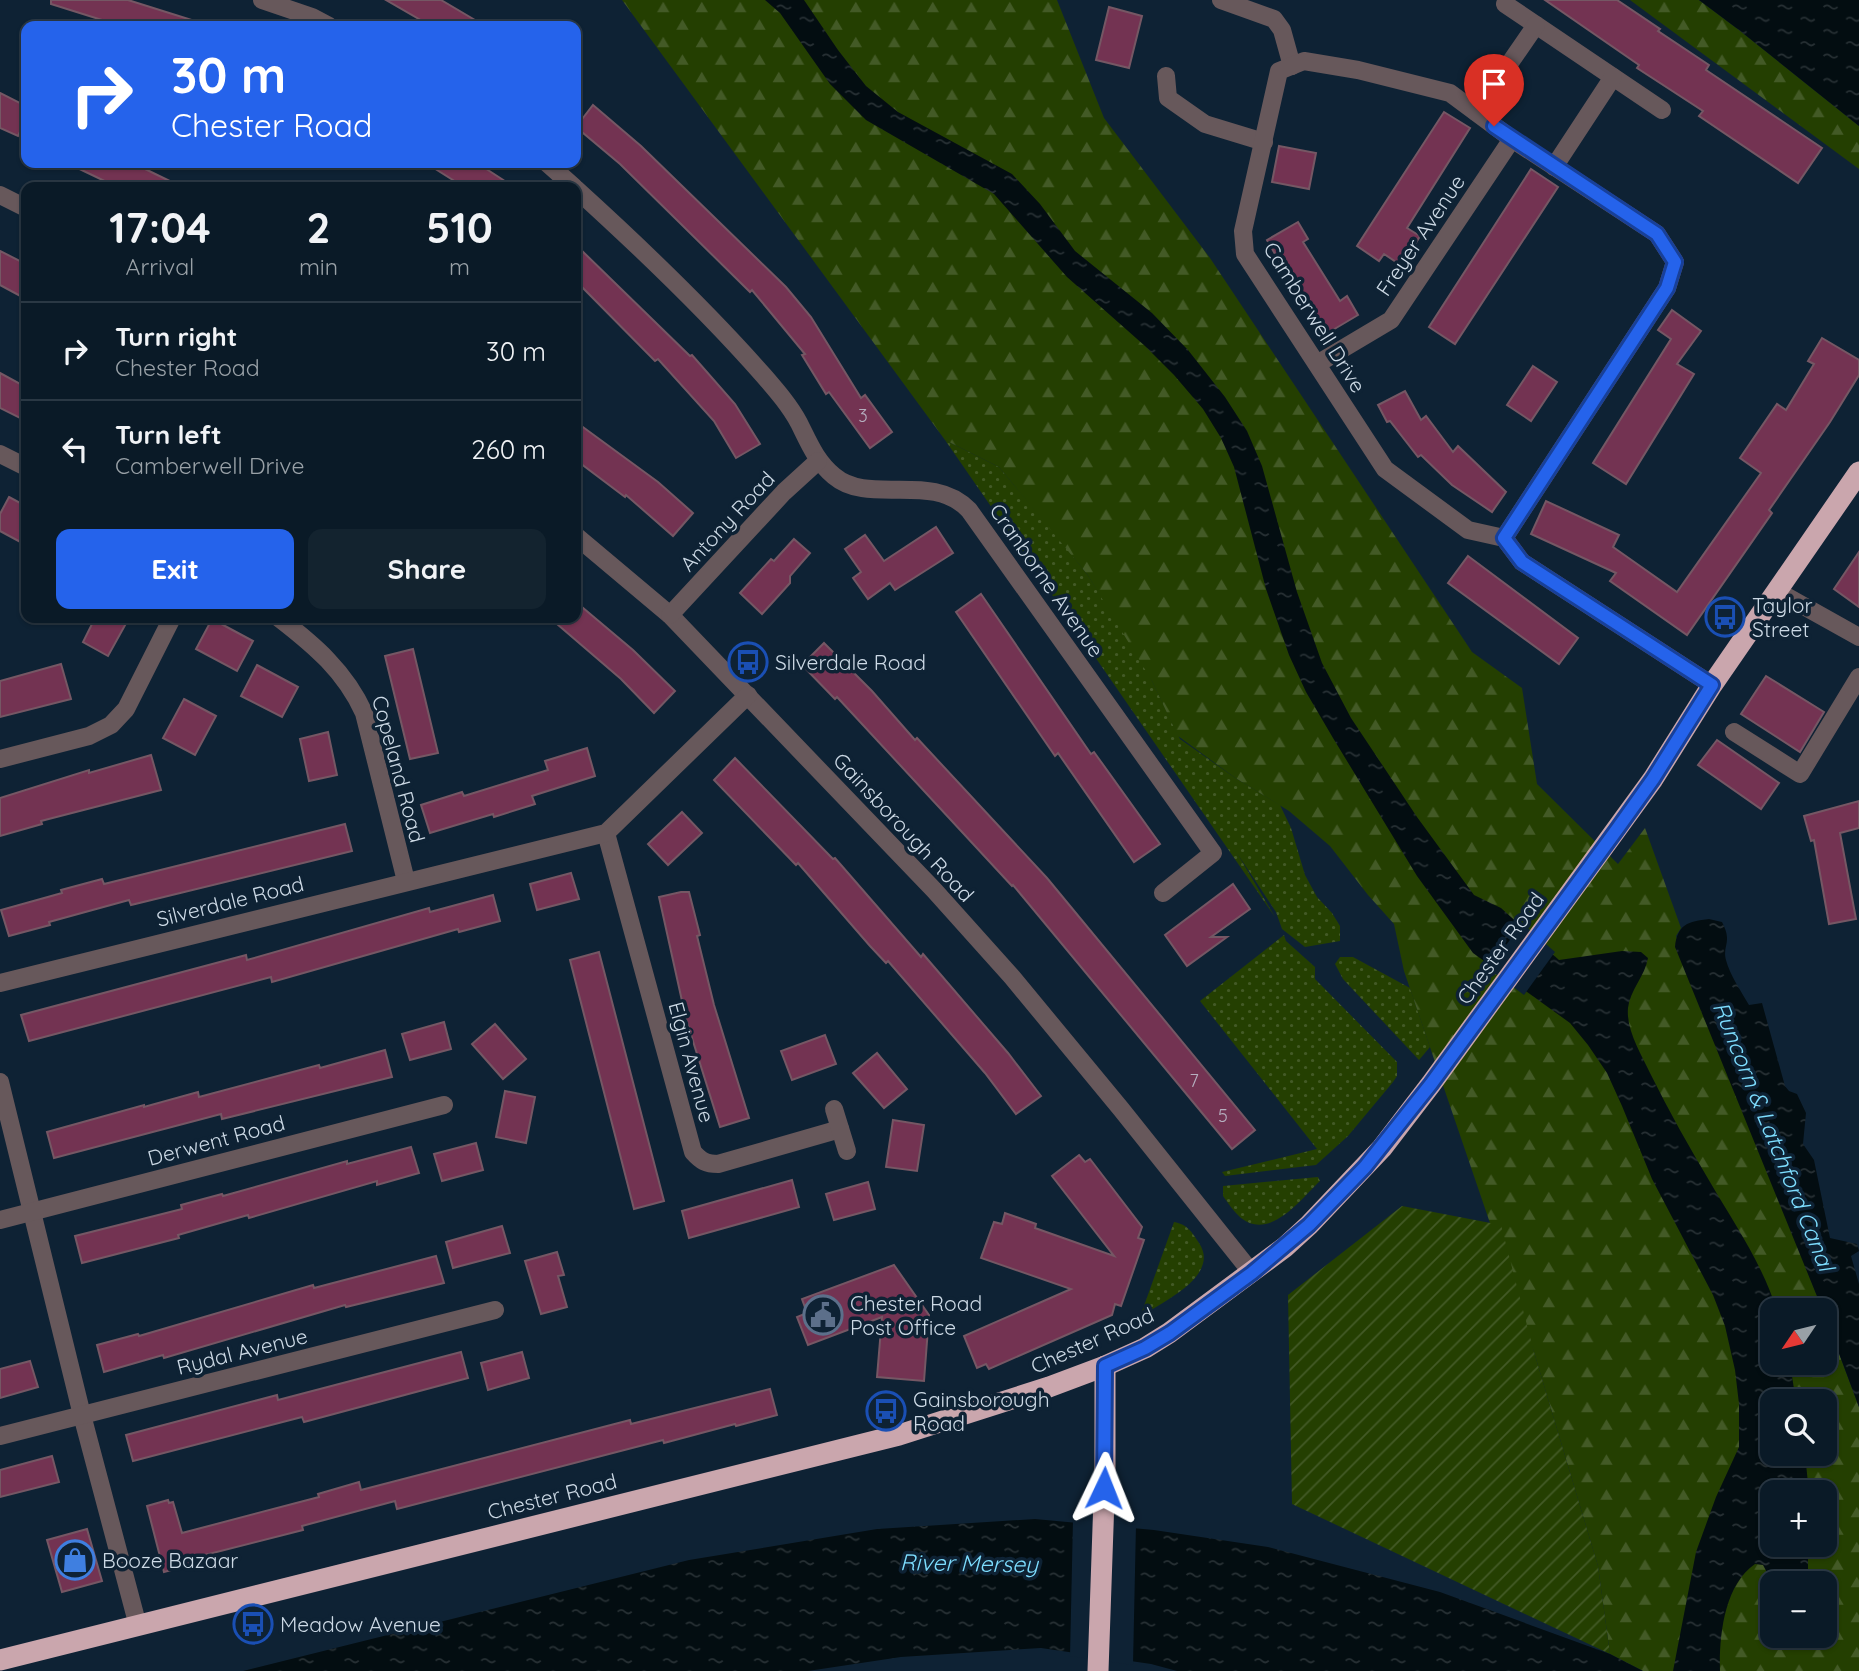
<!DOCTYPE html>
<meta charset="utf-8">
<style>
:root{--surface:#0a1a27;--page:#13232f;--text:#f1f3f6;--muted:#99a1a7;--line:#2a3844;--accent:#2563eb}
body{margin:0;font-family:Quicksand,sans-serif;background:var(--page);color:var(--text);height:100vh;display:flex;flex-direction:column;font-size:26px;white-space:nowrap}
*{box-sizing:border-box;margin:0}
p{font-size:23px;color:var(--muted)}
.icon{flex:none;width:38px;height:38px;fill:none;stroke:currentColor;stroke-width:2;stroke-linecap:round;stroke-linejoin:round}
.map{position:relative;flex:1;overflow:hidden}
.details{position:absolute;left:21px;top:182px;width:560px;height:441px;display:flex;flex-direction:column;background:var(--surface);border-radius:14px;box-shadow:0 2px 5px #0004,0 0 0 2px var(--line)}
.details>*{flex:none}
.banner{position:absolute;left:21px;top:21px;width:560px;height:147px;border-radius:14px;box-shadow:0 2px 5px #0004,0 0 0 2px var(--line);background:#2563eb;color:#fff;overflow:hidden}
.needle{width:46px;rotate:235deg}
.tools{position:absolute;left:1760px;top:1298px;display:grid;gap:14px}
.tools a{display:grid;place-items:center;width:77px;height:77px;border-radius:14px;background:var(--surface);box-shadow:0 2px 5px #0004,0 0 0 2px var(--line);font-size:35px}
.pin{position:absolute;display:grid;place-items:center;width:60px;height:60px;color:#fff;margin:-72px -30px;border-radius:50% 50% 50% 0;rotate:-45deg;box-shadow:0 0 7px #0007}
.pin .icon{rotate:45deg}
.me{position:absolute;width:77px;margin:-38px;rotate:2deg;stroke-linejoin:round;filter:drop-shadow(0 0 5px #0008)}
.turn{display:flex;align-items:center;gap:24px;height:147px;padding:0 35px;font-size:32px}
.turn .icon{width:91px;height:91px;stroke-width:2.5}
.turn b{display:block;font-size:49px;line-height:60px}
.eta{display:flex;justify-content:space-evenly;align-items:center;height:119px;text-align:center}
.eta b{font-size:42px;font-weight:800;line-height:49px}
.action{display:flex;gap:14px;margin-top:auto;padding:14px 35px}
.action a{flex:1;height:80px;border-radius:14px;background:var(--accent);color:#fff;font-size:28px;font-weight:800;line-height:80px;text-align:center}
.action a+a{background:var(--page);color:var(--text)}
ul{padding:0;list-style:none}
li{display:flex;align-items:center;gap:21px;height:98px;padding:0 35px;border-top:2px solid var(--line)}
li div{flex:1}
li b{display:block;font-size:26px}
li em{font-style:normal}
.map>svg:first-child{display:block}
.grass{fill:url(#grass-dots)}
.forest{fill:url(#forest-firs);fill-rule:evenodd}
.garden{fill:url(#garden-furrows)}
.water{fill:url(#water-ripples)}
.pier{fill:#0e2234}
.building{fill:#733352;stroke:#755764;stroke-width:2}
.lines{fill:none;stroke-linecap:round;stroke-linejoin:round}
.minor{stroke:#67585b;stroke-width:18}
.highway{stroke:#caa6ad;stroke-width:21}
.route-casing{stroke:#184099;stroke-width:18}
.route{stroke:#2563eb;stroke-width:12}
.labels{text-anchor:middle;dominant-baseline:central;stroke-width:7;stroke-linejoin:round;paint-order:stroke}
.number-label{font-size:18px;fill:#b6b0c0}
.street-label{font-size:21px;fill:#ccd9e5;stroke:#0e2234}
.poi-label{font-size:21px;fill:#ccd9e5;stroke:#0e2234;text-anchor:start}
.water-label{font-size:23px;font-style:italic;fill:#7dddfe;stroke:#0e2234}
</style>
<div class="map">
<svg width="1859" height="1671" viewBox="0 0 1859 1671">
<defs>
<pattern id="grass-dots" width="8" height="8" patternUnits="userSpaceOnUse" patternTransform="scale(1.75)"><rect width="8" height="8" fill="#243f01"/><path d="M2 2h.1M6 6h.1" fill="none" stroke="#435a26" stroke-width="1.8" stroke-linecap="round"/></pattern>
<pattern id="forest-firs" width="22" height="20" patternUnits="userSpaceOnUse" patternTransform="scale(1.75)"><rect width="22" height="20" fill="#243f01"/><path d="M5 1l3.5 6h-7zM16 11l3.5 6h-7z" fill="#435a26"/></pattern>
<pattern id="garden-furrows" width="10" height="10" patternUnits="userSpaceOnUse" patternTransform="scale(1.75)"><rect width="10" height="10" fill="#243f01"/><path d="M-1 1l2-2M0 10L10 0M9 11l2-2" fill="none" stroke="#435a26"/></pattern>
<pattern id="water-ripples" width="26" height="14" patternUnits="userSpaceOnUse" patternTransform="scale(1.75)"><rect width="26" height="14" fill="#030d11"/><path d="M2 4q2-2 4 0t4 0M15 11q2-2 4 0t4 0" fill="none" stroke="#273034"/></pattern>
</defs>
<rect width="100%" height="100%" fill="#0e2234"/>
<!-- grass -->
<g class="grass">
<path d="M945,440L999,467L1051,529L1087,574L1143,662L1180,739L1234,777L1280,805L1291,828L1305,875L1317,897L1332,913L1340,926V941L1305,947L1282,929L1276,912L1237,853L1275,917Z"/>
<path d="M1284,935L1286,941L1315,967V979L1397,1062V1076L1393,1082L1348,1136L1316,1165L1225,1176L1222,1172L1317,1149L1200,1001Z"/>
<path d="M1340,957H1353L1410,988L1430,1047L1419,1060L1343,979L1335,964Z"/>
<path d="M1318,1177L1320,1181C1301,1199 1270,1241 1241,1218C1234,1212 1228,1203 1223,1196V1186Z"/>
<path d="M1174,1222C1188,1225 1191,1231 1199,1243C1221,1276 1162,1302 1140,1317Z"/>
</g>
<!-- forest -->
<g class="forest">
<path d="M622,0H1057L1104,118L1210,258L1472,652L1522,688L1537,784L1618,864L1645,828L1681,928L1676,936L1823,1311H1773V1363H1825V1316L1859,1407V1671H1643L1610,1654L1598,1566L1534,1352L1404,971L1394,924L1368,895L1330,846L1289,811L1234,777L1178,736L1152,681L1087,574L999,467L945,440ZM1773,1402H1825V1454H1773ZM1773,1493H1825V1545H1773ZM1773,1584H1825V1636H1773Z"/>
<path d="M1630,0H1699L1739,30L1859,126V169Z"/>
</g>
<!-- garden -->
<path class="garden" d="M1402,1206L1501,1225L1534,1352L1598,1566L1610,1654L1292,1504L1288,1295Z"/>
<!-- water -->
<g class="water">
<path d="M765,0H804L838,50L866,86L898,112L1012,174L1040,204L1075,251L1152,313L1188,350L1225,397L1247,431L1262,466L1297,592L1322,663L1351,718L1417,817L1474,895L1501,908L1559,960L1622,951L1641,952L1648,958C1645,976 1630,990 1628,1008C1626,1030 1641,1054 1650,1073C1669,1111 1689,1147 1710,1182C1734,1223 1763,1265 1777,1311H1773V1363H1790L1796,1402H1773V1454H1805L1809,1493H1773V1545H1808V1572L1813,1584H1773L1763,1565L1755,1564C1724,1585 1719,1637 1720,1671H1673L1696,1552L1716,1497L1739,1447V1404L1735,1370L1725,1326L1713,1295L1652,1179L1622,1106L1607,1073L1588,1045L1570,1023L1473,953L1417,876L1333,738L1306,692L1289,655L1266,589L1234,467L1221,438L1203,409L1174,375L1145,346L1067,277L994,194L866,120L830,84L780,13Z"/>
<path d="M1699,0H1859V126L1739,30Z"/>
<path d="M1709,919L1722,922C1733,943 1722,945 1726,960C1730,975 1741,991 1749,1005L1762,1003L1785,1086L1789,1091L1797,1094L1806,1113L1803,1144L1814,1160L1830,1238L1857,1244L1859,1251L1851,1256L1859,1284V1407L1825,1316V1311H1823L1675,947C1677,925 1688,921 1709,919Z"/>
<path d="M1035,1519L1154,1530L1268,1547L1440,1592L1610,1654L1643,1671H1177L1151,1664L1041,1648L901,1657L808,1671H243L689,1560L877,1529Z"/>
</g>
<!-- pier -->
<g class="pier">
<path d="M1522,923L1555,952L1524,995L1489,969Z"/>
<path d="M1073,1519L1136,1525L1133,1665L1070,1656Z"/>
</g>
<!-- building -->
<g class="building">
<path d="M51,0H128L198,22V26H121L51,4Z"/>
<path d="M386,0H441L485,26H431Z"/>
<path d="M1545,0H1617L1660,29L1658,31L1709,65L1706,70L1822,148L1798,183L1699,116L1703,111L1637,68L1639,65Z"/>
<path d="M1109,7L1142,16L1129,68L1096,60Z"/>
<path d="M0,93L26,106V119L18,136L0,128Z"/>
<path d="M593,105L641,146L786,287L811,317L861,398L865,395L892,432L870,448L829,392L826,394L802,355L805,354L752,290L750,292L620,164L576,127Z"/>
<path d="M1444,112L1470,128L1407,228L1420,236L1402,266L1384,254L1379,261L1357,246Z"/>
<path d="M1279,146L1316,153L1309,189L1272,182Z"/>
<path d="M67,163H146L143,168L182,187H117Z"/>
<path d="M426,163H477L514,187H464Z"/>
<path d="M1531,169L1558,187L1455,344L1429,327Z"/>
<path d="M1298,222L1308,239L1303,242L1340,301L1347,296L1358,315L1326,334L1309,306L1307,307L1291,282L1267,240Z"/>
<path d="M576,245L690,356L692,355L735,404L760,444L736,458L714,421L658,359L655,361L576,281Z"/>
<path d="M0,251L26,264V299L0,285Z"/>
<path d="M1672,310L1701,331L1677,364L1694,374L1626,484L1593,463L1671,339L1658,330Z"/>
<path d="M1822,338L1859,360V375L1830,422L1769,510L1772,513L1687,635L1610,581L1616,573L1531,534L1546,501L1619,535L1613,547L1677,592L1761,473L1740,458L1777,404L1786,410L1814,364L1808,361Z"/>
<path d="M1533,366L1557,382L1531,421L1507,405Z"/>
<path d="M0,373L26,387V421L0,408Z"/>
<path d="M1405,391L1421,420L1426,416L1453,452L1458,446L1506,492L1492,512L1452,485L1421,455L1418,457L1390,421L1387,422L1378,405Z"/>
<path d="M576,422L658,482L693,513L673,536L626,495L625,497L576,460Z"/>
<path d="M9,497L26,506V545L0,531V514Z"/>
<path d="M936,527L953,553L895,590L890,583L868,599L853,578L861,572L845,549L865,535L884,561Z"/>
<path d="M794,539L810,553L790,576V583L762,614L740,593L771,559L774,561Z"/>
<path d="M1859,552V607L1834,589Z"/>
<path d="M1468,556L1578,638L1559,664L1448,583Z"/>
<path d="M981,594L1091,754L1094,752L1160,844L1134,862L1058,753L1055,756L956,612Z"/>
<path d="M576,602L633,650L675,691L654,713L621,679L550,618H576Z"/>
<path d="M95,618H129L108,656L83,642Z"/>
<path d="M212,619L253,641L237,671L196,649Z"/>
<path d="M824,643L872,691L915,740L917,738L1047,878L1255,1130L1232,1149L1013,885L1012,886L837,697L835,699L802,665Z"/>
<path d="M413,649L438,753L410,759L385,656Z"/>
<path d="M61,664L71,699L0,717V681Z"/>
<path d="M257,665L298,687L282,717L241,696Z"/>
<path d="M1766,676L1824,712L1800,752L1741,714Z"/>
<path d="M184,699L216,716L195,755L163,738Z"/>
<path d="M328,732L337,775L309,781L300,739Z"/>
<path d="M1717,740L1779,783L1761,809L1698,765Z"/>
<path d="M587,748L595,776L532,796L535,804L494,817L493,814L430,833L421,805L462,792L464,796L548,770L545,761Z"/>
<path d="M151,755L161,790L41,821L42,824L0,836V798L89,770V773Z"/>
<path d="M735,758L833,859L835,858L921,957L923,954L1008,1053L1041,1096L1016,1114L985,1073L888,961L886,963L870,946L798,863L796,865L714,780Z"/>
<path d="M1859,801V828L1840,833L1856,919L1829,924L1814,840L1811,841L1804,816Z"/>
<path d="M682,812L702,833L668,865L648,844Z"/>
<path d="M345,824L352,851L131,905L129,900L49,922L50,925L9,936L1,910L62,893L61,890L102,879L104,884Z"/>
<path d="M571,873L579,899L537,910L530,884Z"/>
<path d="M1233,884L1250,909L1211,937H1227L1187,966L1165,935Z"/>
<path d="M681,892H689L700,935L697,936L714,1005L749,1118L720,1127L686,1019L659,897Z"/>
<path d="M493,895L500,921L459,932L458,929L272,982L271,977L29,1041L21,1015L246,955L247,960L429,908L430,912Z"/>
<path d="M599,952L664,1201L634,1209L570,960Z"/>
<path d="M444,1022L451,1049L410,1060L402,1034Z"/>
<path d="M495,1024L526,1059L503,1079L472,1044Z"/>
<path d="M825,1035L836,1064L792,1080L781,1051Z"/>
<path d="M385,1050L392,1077L222,1119L221,1114L54,1158L47,1132L144,1105V1107L198,1092L199,1097L319,1065L320,1068Z"/>
<path d="M877,1053L907,1089L884,1108L853,1073Z"/>
<path d="M505,1091L535,1097L526,1143L496,1137Z"/>
<path d="M893,1120L924,1125L917,1171L886,1167Z"/>
<path d="M476,1143L483,1170L442,1181L434,1154Z"/>
<path d="M411,1147L419,1173L377,1185V1181L249,1218L248,1215L178,1235L179,1238L82,1263L75,1236L182,1209L181,1205L222,1194L223,1196L347,1161V1164Z"/>
<path d="M1079,1155L1085,1162L1090,1159L1142,1227L1138,1238L1144,1240L1121,1306L1115,1304L1112,1315L989,1369L986,1364L977,1368L964,1336L1071,1289L981,1258L994,1222L1002,1224L1005,1213L1036,1224L1035,1228L1114,1256L1052,1176Z"/>
<path d="M792,1180L799,1207L689,1238L682,1211Z"/>
<path d="M868,1182L875,1209L834,1220L826,1194Z"/>
<path d="M502,1226L510,1253L453,1268L446,1242Z"/>
<path d="M557,1252L564,1275L558,1276L567,1307L541,1314L525,1261Z"/>
<path d="M436,1256L444,1283L346,1307L345,1305L164,1358L163,1355L104,1372L97,1345L138,1334L139,1336L313,1285L314,1288Z"/>
<path d="M894,1265L929,1315L924,1381L877,1377L882,1317L808,1345L797,1317L807,1313L802,1299Z"/>
<path d="M461,1352L468,1378L304,1422L302,1417L133,1461L126,1435L277,1395L278,1400Z"/>
<path d="M522,1352L529,1378L488,1390L481,1363Z"/>
<path d="M30,1361L38,1387L0,1398V1369Z"/>
<path d="M770,1389L777,1415L736,1426L735,1424L664,1443L663,1440L397,1509L395,1501L302,1526L303,1530L189,1559L190,1565L164,1572L147,1506L168,1500L169,1503L173,1502L182,1533L319,1497L318,1494L359,1482L361,1490L630,1420L631,1424Z"/>
<path d="M52,1456L59,1482L0,1497V1470Z"/>
<path d="M87,1529L102,1581L62,1592L47,1540Z"/>
</g>
<g class="lines">
<!-- minor -->
<g class="minor">
<path d="M262,0L312,17L329,26"/>
<path d="M1221,0L1274,19L1282,30L1292,66"/>
<path d="M1505,4L1662,110"/>
<path d="M1166,76L1168,98L1205,124L1264,142"/>
<path d="M1476,112L1536,25"/>
<path d="M547,163L574,187"/>
<path d="M1554,167L1613,77"/>
<path d="M576,189C641,248 706,310 764,376C777,391 790,406 799,423C809,443 816,461 834,476C869,506 932,471 969,510L1213,853L1163,893"/>
<path d="M0,195L26,208"/>
<path d="M1317,364L1391,320L1512,139"/>
<path d="M0,454L26,467"/>
<path d="M576,536L670,615L934,890L1012,977L1121,1109L1252,1273"/>
<path d="M1504,538L1667,288L1675,262L1657,234L1512,139L1450,93L1358,70L1304,61L1279,71L1243,231L1245,254L1385,469L1468,530L1504,538L1522,562L1712,685"/>
<path d="M1777,591L1859,637"/>
<path d="M670,615L784,492L818,461"/>
<path d="M279,618C314,645 345,671 364,713L406,881"/>
<path d="M1734,732L1800,774L1859,677"/>
<path d="M0,759L89,736L111,725L126,709L172,618"/>
<path d="M606,833L693,1152C701,1161 706,1164 718,1164L840,1129"/>
<path d="M0,983L606,833L748,695"/>
<path d="M0,1082L82,1415L138,1626"/>
<path d="M834,1109L847,1151"/>
<path d="M0,1220L444,1105"/>
<path d="M0,1436L495,1310"/>
</g>
<!-- highway -->
<g class="highway">
<path d="M0,1660L899,1435L1049,1387L1105,1366L1145,1348L1169,1333L1285,1247L1309,1225L1382,1148L1431,1084L1653,779L1712,685L1859,472"/>
<path d="M1098,1671L1105,1470V1366"/>
</g>
</g>
<g class="lines">
<!-- route casing -->
<g class="route-casing">
<path id="route" d="M1104,1488L1105,1366L1145,1348L1170,1333L1252,1273L1309,1225L1365,1167L1431,1084L1618,828L1653,779L1712,685L1522,562L1504,538L1667,288L1675,262L1657,234L1494,126"/>
</g>
<!-- route -->
<use href="#route" class="route"/>
</g>
<!-- icons -->
<defs>
<g id="bus-ring" transform="scale(2.0125)"><circle r="9.5" fill="#0e2234" stroke="#1a4fb4" stroke-width="1.5"/><path d="M-5-6H5V4H4V6H2V4H-2V6H-4V4H-5ZM-3.5-4V0h7V-4ZM-3.5 1.2v1.5H-2V1.2ZM2 1.2v1.5H3.5V1.2Z" fill="#1a4fb4"/></g>
<g id="civic-ring" transform="scale(2.0125)"><circle r="9.5" fill="#0e2234" stroke="#5c6f8a" stroke-width="1.5"/><path d="M-.6-6.5H3V-4.5H.6V-3L4-1V1h2V6H-6V1h2V-1L-.6-3ZM-1.2 2.5V6h2.4V2.5Z" fill="#5c6f8a"/></g>
<g id="shop-ring" transform="scale(2.0125)"><circle r="9.5" fill="#0e2234" stroke="#3f7fe0" stroke-width="1.5"/><path d="M-5-2.5h2.3a2.7 3.5 0 0 1 5.4 0H5L5.5 6h-11ZM-1.5-2.5h3a1.5 2.3 0 0 0-3 0Z" fill="#3f7fe0"/></g>
</defs>
<g fill-rule="evenodd">
<use href="#bus-ring" x="1725" y="617"/>
<use href="#bus-ring" x="748" y="662"/>
<use href="#civic-ring" x="823" y="1315"/>
<use href="#bus-ring" x="886" y="1411"/>
<use href="#shop-ring" x="75" y="1560"/>
<use href="#bus-ring" x="253" y="1624"/>
</g>
<g class="labels">
<!-- number labels -->
<g class="number-label">
<text x="863" y="415">3</text>
<text x="1194" y="1080">7</text>
<text x="1223" y="1115">5</text>
</g>
<!-- street labels -->
<g class="street-label">
<text transform="translate(1420 235) rotate(-56)">Freyer Avenue</text>
<text transform="translate(1315 317) rotate(58)">Camberwell Drive</text>
<text transform="translate(727 521) rotate(-47)">Antony Road</text>
<text transform="translate(1047 580) rotate(55)">Cranborne Avenue</text>
<text transform="translate(399 769) rotate(75)">Copeland Road</text>
<text transform="translate(904 827) rotate(47)">Gainsborough Road</text>
<text transform="translate(230 901) rotate(-14)">Silverdale Road</text>
<text transform="translate(1500 948) rotate(-54)">Chester Road</text>
<text transform="translate(692 1062) rotate(75)">Elgin Avenue</text>
<text transform="translate(216 1140) rotate(-15)">Derwent Road</text>
<text transform="translate(1092 1340) rotate(-24)">Chester Road</text>
<text transform="translate(242 1351) rotate(-14)">Rydal Avenue</text>
<text transform="translate(552 1496) rotate(-14)">Chester Road</text>
</g>
<!-- poi labels -->
<g class="poi-label">
<text x="1752" y="605">Taylor<tspan x="1752" dy="24">Street</tspan></text>
<text x="775" y="662">Silverdale Road</text>
<text x="850" y="1303">Chester Road<tspan x="850" dy="24">Post Office</tspan></text>
<text x="913" y="1399">Gainsborough<tspan x="913" dy="24">Road</tspan></text>
<text x="102" y="1560">Booze Bazaar</text>
<text x="280" y="1624">Meadow Avenue</text>
</g>
<!-- water labels -->
<g class="water-label">
<text transform="translate(1774 1136) rotate(68)">Runcorn &amp; Latchford Canal</text>
<text transform="translate(969 1563) rotate(1)">River Mersey</text>
</g>
</g>
</svg>
<div class="tools">
<a><svg class="needle" viewBox="-14 -14 28 28"><path d="M0-13l5 13h-10z" fill="#e53935"/><path d="M0 13l5-13h-10z" fill="#99a1a7"/></svg></a>
<a><svg class="icon" aria-label="search" viewBox="0 0 24 24"><circle cx="10" cy="10" r="6"/><path d="M15 15l6 6"/></svg></a>
<a>+</a>
<a>−</a>
</div>
<div class="pin" style="left:1494px;top:126px;background:#d93025"><svg class="icon" aria-label="arrive" viewBox="0 0 24 24"><path d="M6 21V4h12l-3 4 3 4H6"/></svg></div>
<svg class="me" style="left:1104px;top:1488px" viewBox="-20 -20 40 40"><path d="M0-17L14 15 0 8-14 15z" fill="#2563eb" stroke="#fff" stroke-width="4"/></svg>
<div class="banner">
<div class="turn"><svg class="icon" aria-label="right" viewBox="0 0 24 24"><path d="M7 20v-9h11M14 6l5 5-5 5"/></svg><div><b>30 m</b>Chester Road</div></div>
</div>
<section class="details">
<div class="eta">
<div><b>17:04</b><p>Arrival</p></div>
<div><b>2</b><p>min</p></div>
<div><b>510</b><p>m</p></div>
</div>
<ul>
<li><svg class="icon" aria-label="right" viewBox="0 0 24 24"><path d="M7 20v-9h11M14 6l5 5-5 5"/></svg><div><b>Turn right</b><p>Chester Road</p></div><em>30 m</em></li>
<li><svg class="icon" aria-label="left" viewBox="0 0 24 24"><path d="M17 20v-9H6M10 6l-5 5 5 5"/></svg><div><b>Turn left</b><p>Camberwell Drive</p></div><em>260 m</em></li>
</ul>
<div class="action"><a>Exit</a><a>Share</a></div>
</section>
</div>
